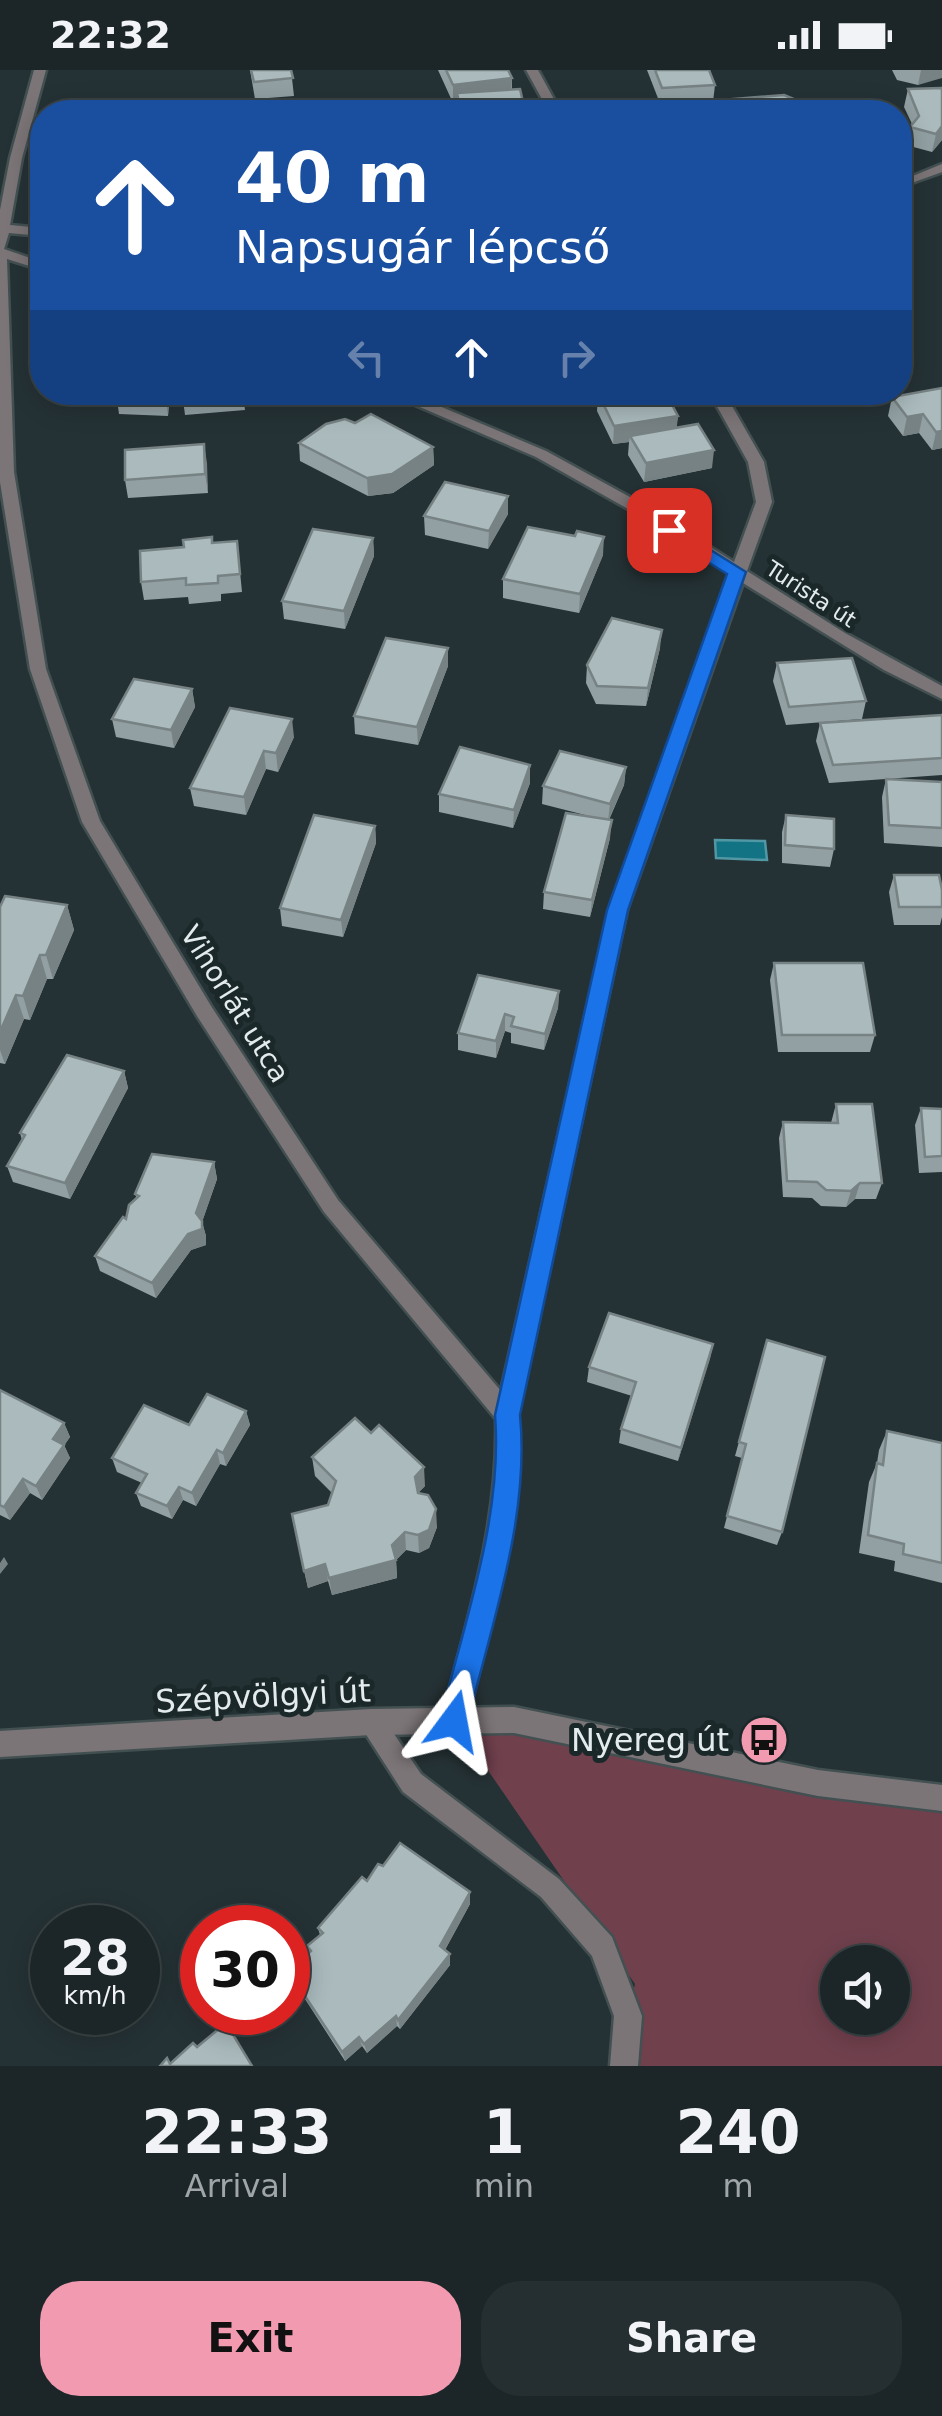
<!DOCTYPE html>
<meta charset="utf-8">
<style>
:root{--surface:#1c2628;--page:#252e30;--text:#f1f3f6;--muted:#a0a5a8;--line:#3a4345;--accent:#f29ab0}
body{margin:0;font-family:"DejaVu Sans",sans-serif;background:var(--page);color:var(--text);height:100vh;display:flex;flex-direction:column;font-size:38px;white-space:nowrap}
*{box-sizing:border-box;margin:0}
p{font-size:32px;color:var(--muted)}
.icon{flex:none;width:55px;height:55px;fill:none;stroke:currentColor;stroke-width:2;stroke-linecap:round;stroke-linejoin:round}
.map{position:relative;height:1996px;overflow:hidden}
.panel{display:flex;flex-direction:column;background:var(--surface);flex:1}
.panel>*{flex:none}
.hud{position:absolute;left:30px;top:30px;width:882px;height:305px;border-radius:40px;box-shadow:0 5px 25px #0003,0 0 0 2px var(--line);background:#1a4fa0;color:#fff;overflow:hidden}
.controls{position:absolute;left:820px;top:1875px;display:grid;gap:20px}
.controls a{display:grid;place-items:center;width:90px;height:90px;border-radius:50%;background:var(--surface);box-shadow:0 5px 25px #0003,0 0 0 2px var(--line);font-size:50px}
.speed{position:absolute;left:30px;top:1835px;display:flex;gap:20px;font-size:50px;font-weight:700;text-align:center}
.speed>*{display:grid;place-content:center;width:130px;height:130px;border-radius:50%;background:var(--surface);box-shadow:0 5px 25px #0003,0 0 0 2px var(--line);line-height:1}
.speed small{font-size:25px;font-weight:400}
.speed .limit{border:15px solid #d22;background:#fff;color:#111}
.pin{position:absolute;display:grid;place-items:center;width:85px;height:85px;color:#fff;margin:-42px;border-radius:20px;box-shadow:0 5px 15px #0006}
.me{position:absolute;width:110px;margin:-55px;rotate:13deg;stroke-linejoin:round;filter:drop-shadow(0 0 8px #0008)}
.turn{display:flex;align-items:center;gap:35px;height:210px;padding:0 40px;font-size:45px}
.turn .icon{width:130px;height:130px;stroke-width:2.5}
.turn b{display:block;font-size:70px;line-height:85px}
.lanes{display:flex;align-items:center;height:95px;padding:0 40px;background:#0003;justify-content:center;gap:50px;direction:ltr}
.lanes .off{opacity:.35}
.eta{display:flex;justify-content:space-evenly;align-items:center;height:170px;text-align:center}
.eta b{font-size:60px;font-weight:800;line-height:70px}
.cta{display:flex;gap:20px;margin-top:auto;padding:20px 40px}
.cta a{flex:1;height:115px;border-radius:40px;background:var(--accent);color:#111;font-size:40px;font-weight:800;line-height:115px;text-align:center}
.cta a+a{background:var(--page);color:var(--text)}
.status{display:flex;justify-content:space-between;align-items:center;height:70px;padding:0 50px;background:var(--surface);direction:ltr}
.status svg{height:28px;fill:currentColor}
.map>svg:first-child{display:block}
.green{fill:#70404d;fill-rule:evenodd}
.water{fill:#127384;stroke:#5197a4;stroke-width:2.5}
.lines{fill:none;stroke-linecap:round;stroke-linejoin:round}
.minor-casing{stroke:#435052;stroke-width:5}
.tertiary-casing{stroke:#435052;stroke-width:5}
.minor{fill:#7c7577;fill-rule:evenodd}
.tertiary{fill:#7c7577;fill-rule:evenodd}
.wall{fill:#92a0a3}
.shaded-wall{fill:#778284}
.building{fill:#aababd;stroke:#778284;stroke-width:2.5}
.route{fill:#1a73e8;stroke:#114b97;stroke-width:2.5}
.labels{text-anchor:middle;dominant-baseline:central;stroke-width:10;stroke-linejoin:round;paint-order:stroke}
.far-street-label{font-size:22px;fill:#e3ebed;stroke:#1b282a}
.street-label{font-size:28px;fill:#e3ebed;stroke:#1b282a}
.near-street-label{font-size:32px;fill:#e3ebed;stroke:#1b282a}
.near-poi-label{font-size:32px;fill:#e3ebed;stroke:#1b282a;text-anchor:end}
</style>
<div class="status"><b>22:32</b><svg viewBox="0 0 49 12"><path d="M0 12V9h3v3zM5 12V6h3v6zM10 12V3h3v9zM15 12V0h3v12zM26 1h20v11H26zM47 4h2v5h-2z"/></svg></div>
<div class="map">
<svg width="942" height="1996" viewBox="0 0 942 1996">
<rect width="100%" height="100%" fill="#253235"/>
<!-- green -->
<path class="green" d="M454,1651L942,1728V1996H614L635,1914ZM838,1892H892V1948H838Z"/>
<!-- water -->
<path class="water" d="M715,770L765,771L767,790L716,788Z"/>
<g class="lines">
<!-- minor casing -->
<g class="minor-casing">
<g id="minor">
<path d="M34,0H46L22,88L10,155L42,158V166L9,163L4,179L42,192V200L7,189L14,402L46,599L100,751L211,936L338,1130L501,1321L609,840L730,504L637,444L536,387L385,322H406L546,381L648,437L734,492L756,432L748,392L709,322H724L764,392L772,432L747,501L845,563L942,616V629L884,600L743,513L627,840L518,1345C522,1451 491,1549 467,1651L463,1660L454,1664L445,1660L441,1651C467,1551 499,1453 496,1349L324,1142L197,946L82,752L30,599L0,412V140L10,88Z"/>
<path d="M526,0H538L561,42H549Z"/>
<path d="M942,94V102L909,114L903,110Z"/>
<path d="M371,1639L380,1643L421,1704L559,1809L612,1867L642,1946L638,1996H610L614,1946L592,1886L541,1827L403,1722L358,1652L362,1643Z"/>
</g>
</g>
<!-- tertiary casing -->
<g class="tertiary-casing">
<path id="tertiary" d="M514,1637L818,1700L942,1715V1741L818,1726L514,1663L371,1665L0,1687V1661L371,1639Z"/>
</g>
<!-- minor -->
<use href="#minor" class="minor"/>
<!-- tertiary -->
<use href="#tertiary" class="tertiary"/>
</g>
<!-- wall -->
<g class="wall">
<path d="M250,0H291L294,26L255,29Z"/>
<path d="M438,0H508L512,8V20L523,32V42H457V32L453,33Z"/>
<path d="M647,0H709L715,15L713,32L661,36Z"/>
<path d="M892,0H942L918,15L897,10Z"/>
<path d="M908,19L942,70L932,82L906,75L910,57L912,54L904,37Z"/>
<path d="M732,29L807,42H730Z"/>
<path d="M942,318V378L932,380L919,363L903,366L888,346L892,327Z"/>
<path d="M116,322H170L168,346L119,344Z"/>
<path d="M182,322H243L245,340L185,345Z"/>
<path d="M813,322H861L856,337H842L836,328L816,330Z"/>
<path d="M598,323L678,346L676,358L712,398L644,412L628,385L629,372L613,374L597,341Z"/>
<path d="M355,353L433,377L434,395L393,423L368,426L300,391L299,373Z"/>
<path d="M204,374L208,423L128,428L125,410Z"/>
<path d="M508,426V444L488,479L425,465L424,446Z"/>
<path d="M373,468L374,486L345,559L284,549L282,531Z"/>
<path d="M237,471L242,522L221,524V531L189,534L188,527L144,530L141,512L184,477Z"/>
<path d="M603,485L579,543L503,528V509Z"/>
<path d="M448,578V596L418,675L355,664L354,646Z"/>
<path d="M660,578L646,636L596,634L586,613L587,595Z"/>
<path d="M777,593L866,631L862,649L786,655L773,611Z"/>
<path d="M192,619L195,637L174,678L116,667L112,649Z"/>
<path d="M942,645V705L829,713L816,671L820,653Z"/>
<path d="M294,667L278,702L266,699L246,745L194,736L190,718Z"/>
<path d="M530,695V713L513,758L439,742V724Z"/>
<path d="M626,697L624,715L609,750L610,768L590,847L543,839L544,822L589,746L542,734L543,716Z"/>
<path d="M886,709L942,712V777L884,773L882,727Z"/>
<path d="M786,745L834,779L830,797L782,793V762Z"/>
<path d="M375,756L376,773L343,867L282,856L280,838Z"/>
<path d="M894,805L942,837V847L940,855H894L889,822Z"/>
<path d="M67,835L74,860L53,909H47L30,950L24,949L5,994L0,993V837Z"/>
<path d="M774,893L875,965L870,982H778L770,910Z"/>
<path d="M559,921L558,938L544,980L511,973V963L505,961L496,988L458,980V963Z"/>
<path d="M124,1001L128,1018L70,1129L13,1112L7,1096L22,1070L20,1063Z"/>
<path d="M836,1034L882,1113L876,1129H855L846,1137L821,1136L812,1128L783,1127L779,1068L783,1052L831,1053Z"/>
<path d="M921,1038L942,1039V1102L919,1103L915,1055Z"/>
<path d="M214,1092L217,1109L202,1152L206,1166V1175L191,1180L156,1228L100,1201L95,1186L126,1149L137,1129L135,1124Z"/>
<path d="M767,1270L782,1462L777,1475L724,1458L742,1388L735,1386Z"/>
<path d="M713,1274L678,1391L619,1373L621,1359L632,1326L587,1312L589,1297Z"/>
<path d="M0,1320L64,1353L70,1367L64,1375L70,1388L42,1430L30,1423L10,1450L0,1445Z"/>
<path d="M246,1341L250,1355L226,1396L220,1394L196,1436L183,1430L172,1449L141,1436L136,1423L142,1413L117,1402L112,1388L189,1355Z"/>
<path d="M887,1361L942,1392V1513L894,1501L895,1491L859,1483L869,1412L877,1393L879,1380Z"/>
<path d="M312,1387L425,1416L418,1423L437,1457L429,1478L419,1483L406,1480L396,1490L397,1508L332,1525L328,1511L308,1518L292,1444L328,1435L332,1423L315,1406Z"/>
<path d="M383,1796L470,1822V1834L445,1880L450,1884V1895L400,1959L397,1956L367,1983L362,1976L345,1991L294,1912L289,1902L310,1882L307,1876L320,1865L318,1858Z"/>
</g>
<!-- shaded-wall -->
<g class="shaded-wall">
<path d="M921,0H942V8L918,15Z"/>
<path d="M512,8L511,26L457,23V32L453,33V15Z"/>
<path d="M942,56V70L932,82L936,64Z"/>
<path d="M166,322H170L168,346L166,328Z"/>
<path d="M923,344L919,363L903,366L907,347Z"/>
<path d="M678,346L676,365L630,366L629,372L613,374L614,356Z"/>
<path d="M942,361V378L932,380L936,362Z"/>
<path d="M204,374L207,393L208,423L205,404Z"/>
<path d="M433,377L434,395L393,423L368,426L367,408Z"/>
<path d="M714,380L712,398L644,412L646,393Z"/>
<path d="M508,426V444L488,479L489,461Z"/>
<path d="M604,467L603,485L579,543L580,524Z"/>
<path d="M373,468L374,486L345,559L344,541Z"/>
<path d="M662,560L660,578L646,636L648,618Z"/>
<path d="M448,578V596L418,675L417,657Z"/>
<path d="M192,619L195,637L174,678L171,660Z"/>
<path d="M292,649L294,667L278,702L276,683Z"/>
<path d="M264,681L266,699L246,745L244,727Z"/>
<path d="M530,695V713L513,758L514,740Z"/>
<path d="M626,697L624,715L608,751L610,734Z"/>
<path d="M612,750L610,768L590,847L592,830Z"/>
<path d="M375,756L376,773L343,867L341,850Z"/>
<path d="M67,835L74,860L53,909L46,885Z"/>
<path d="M40,885L47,909L30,950L23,926Z"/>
<path d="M559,921L558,938L544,980L545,964Z"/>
<path d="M16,925L24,949L5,994L0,980V962Z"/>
<path d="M505,944V961L496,988V971Z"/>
<path d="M124,1001L128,1018L70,1129L65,1113Z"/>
<path d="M214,1092L217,1109L202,1152L206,1166V1175L191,1180L156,1228L152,1213L196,1143Z"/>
<path d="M860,1113L855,1129L846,1137L851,1121Z"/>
<path d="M713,1274L710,1289L678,1391L681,1378Z"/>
<path d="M246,1341L250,1355L226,1396L223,1383Z"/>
<path d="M64,1353L70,1367L62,1379L64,1375L70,1388L42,1430L36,1416L53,1369Z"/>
<path d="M217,1380L220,1394L196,1436L192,1423Z"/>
<path d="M424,1397L425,1416L416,1425L415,1407Z"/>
<path d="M23,1409L30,1423L10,1450L4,1437Z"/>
<path d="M179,1417L183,1430L172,1449L167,1436Z"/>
<path d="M436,1439L437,1457L429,1478L419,1483L418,1465Z"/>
<path d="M405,1462L406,1480L396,1490L397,1508L332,1525L329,1508L392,1475Z"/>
<path d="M4,1487L8,1494L0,1504V1493Z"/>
<path d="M325,1494L328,1511L308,1518L304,1501Z"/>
<path d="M470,1822V1834L441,1887L440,1876Z"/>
<path d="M450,1884V1895L400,1959L398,1950Z"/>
<path d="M396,1946L397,1956L367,1983L364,1974Z"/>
<path d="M359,1967L362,1976L345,1991L342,1982Z"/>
</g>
<!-- building -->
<g class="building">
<path d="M251,0H291L293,8L254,12Z"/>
<path d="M446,0H508L512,8L453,15Z"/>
<path d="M655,0H709L715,15L662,18Z"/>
<path d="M942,18V56L936,64L910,57L919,46L908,19Z"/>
<path d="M520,19L523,32H511L514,42H461L457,23Z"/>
<path d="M784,25L801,32L807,42H738L732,29Z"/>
<path d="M311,31L313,42H240V37Z"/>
<path d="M942,318V361L936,362L923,344L907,347L892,327Z"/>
<path d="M116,322H166V328L116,325Z"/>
<path d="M182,322H235L182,326Z"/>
<path d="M665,322L678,346L614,356L598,323Z"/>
<path d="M371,344L433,377L392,404L367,408L299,373L326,354L345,349L355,353Z"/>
<path d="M698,354L714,380L646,393L630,366Z"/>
<path d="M204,374L205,404L125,410V380Z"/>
<path d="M445,412L508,426L489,461L424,446Z"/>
<path d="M528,457L575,466L577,461L604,467L580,524L503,509Z"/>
<path d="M313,459L373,468L344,541L282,531Z"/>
<path d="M212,467V473L237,471L240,504L218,506V513L186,515V508L141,512L140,481L184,477L183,470Z"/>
<path d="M612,548L662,560L648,618L597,616L587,595Z"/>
<path d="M386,568L448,578L417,657L354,646Z"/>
<path d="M852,588L866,631L789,637L777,593Z"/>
<path d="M134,609L192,619L171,660L112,649Z"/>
<path d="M230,638L292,649L276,683L264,681L244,727L190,718Z"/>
<path d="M942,645V688L833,695L820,653Z"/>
<path d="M460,677L530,695L514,740L439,724Z"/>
<path d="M560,681L626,697L610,734L543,716Z"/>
<path d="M886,709L942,712V758L889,755Z"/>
<path d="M566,743L612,750L592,830L544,822Z"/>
<path d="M314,745L375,756L341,850L280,838Z"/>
<path d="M786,745L834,749V779L785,775Z"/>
<path d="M894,805H939L942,820V837H899Z"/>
<path d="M5,826L67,835L46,885H40L23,926L16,925L0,962V837Z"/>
<path d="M774,893H863L875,965H782Z"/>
<path d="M478,905L559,921L545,964L511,956L514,947L505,944L496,971L458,963Z"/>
<path d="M67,985L124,1001L65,1113L7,1096L25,1065L20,1063Z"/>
<path d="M836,1034H872L882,1113H860L851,1121L826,1120L817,1112L787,1111L783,1052L838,1053Z"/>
<path d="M921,1038L942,1039V1086L925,1087Z"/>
<path d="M152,1084L214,1092L196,1143L202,1151V1159L188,1164L152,1213L95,1186L123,1147L126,1149L129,1135L139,1126L135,1124Z"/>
<path d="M609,1243L713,1274L681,1378L621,1359L636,1312L589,1297Z"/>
<path d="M767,1270L825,1287L782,1462L727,1446L746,1374L739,1372Z"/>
<path d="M0,1320L64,1353L53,1369L64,1375L36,1416L23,1409L4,1437L0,1435Z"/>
<path d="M207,1324L246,1341L223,1383L217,1380L192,1423L179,1417L167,1436L136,1423L147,1404L112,1388L144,1335L189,1355Z"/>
<path d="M355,1348L371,1363L379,1355L424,1397L415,1407L418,1423L428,1425L436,1439L429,1460L418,1465L405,1462L392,1475L396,1490L329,1508L325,1494L304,1501L292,1444L328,1435L336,1411L312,1387Z"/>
<path d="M887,1361L942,1373V1493L903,1484L904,1474L868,1465L877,1393L883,1395Z"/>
<path d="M400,1773L470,1822L440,1876L450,1884L398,1950L396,1946L364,1974L359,1967L342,1982L289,1902L311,1881L307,1876L323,1863L318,1858L362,1807L367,1811L378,1794L383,1796Z"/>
<path d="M226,1953L252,1996H160L167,1988L170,1994L193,1973L197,1977Z"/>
</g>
<!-- route -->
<path class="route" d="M669,454L746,502L628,840L520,1345C530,1447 492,1552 468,1651L464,1661L454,1665L444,1661L440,1651C464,1552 503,1447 495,1345L607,840L727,504L663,464V456Z"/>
<!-- icons -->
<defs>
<g id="bus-disc" transform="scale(2.5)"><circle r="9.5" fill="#f29ab0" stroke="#1b282a"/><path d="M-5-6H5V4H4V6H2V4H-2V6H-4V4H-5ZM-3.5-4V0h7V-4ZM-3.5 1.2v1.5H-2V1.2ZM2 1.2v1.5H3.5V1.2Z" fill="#111"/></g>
</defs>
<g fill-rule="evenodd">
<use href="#bus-disc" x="764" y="1670"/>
</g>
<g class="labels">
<!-- far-street labels -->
<g class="far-street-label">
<text transform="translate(811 524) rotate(33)">Turista út</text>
</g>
<!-- street labels -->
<g class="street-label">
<text transform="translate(235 934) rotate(58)">Vihorlát utca</text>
</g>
<!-- near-street labels -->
<g class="near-street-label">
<text transform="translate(263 1626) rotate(-3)">Szépvölgyi út</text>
</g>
<!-- near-poi labels -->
<g class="near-poi-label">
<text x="729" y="1670">Nyereg út</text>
</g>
</g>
</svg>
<div class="controls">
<a><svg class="icon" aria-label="sound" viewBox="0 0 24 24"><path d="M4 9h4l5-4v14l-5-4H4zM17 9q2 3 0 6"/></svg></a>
</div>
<div class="speed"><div>28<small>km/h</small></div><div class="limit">30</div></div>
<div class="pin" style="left:669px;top:460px;background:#d93025"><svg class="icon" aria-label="arrive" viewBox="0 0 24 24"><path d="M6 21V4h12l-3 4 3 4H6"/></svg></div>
<svg class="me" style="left:454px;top:1651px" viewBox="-20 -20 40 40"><path d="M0-17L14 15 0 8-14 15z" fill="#1a73e8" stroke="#fff" stroke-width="4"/></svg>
<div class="hud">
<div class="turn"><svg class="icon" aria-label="ahead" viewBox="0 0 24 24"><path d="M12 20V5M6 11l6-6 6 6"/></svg><div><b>40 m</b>Napsugár lépcső</div></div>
<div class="lanes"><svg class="icon off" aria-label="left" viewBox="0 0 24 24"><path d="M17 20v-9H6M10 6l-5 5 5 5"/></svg><svg class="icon" aria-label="ahead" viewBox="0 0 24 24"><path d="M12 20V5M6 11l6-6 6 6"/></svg><svg class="icon off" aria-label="right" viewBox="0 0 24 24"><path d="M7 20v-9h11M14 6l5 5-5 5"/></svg></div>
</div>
</div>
<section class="panel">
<div class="eta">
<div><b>22:33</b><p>Arrival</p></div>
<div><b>1</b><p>min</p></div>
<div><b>240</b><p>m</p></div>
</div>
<div class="cta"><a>Exit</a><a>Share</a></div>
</section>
